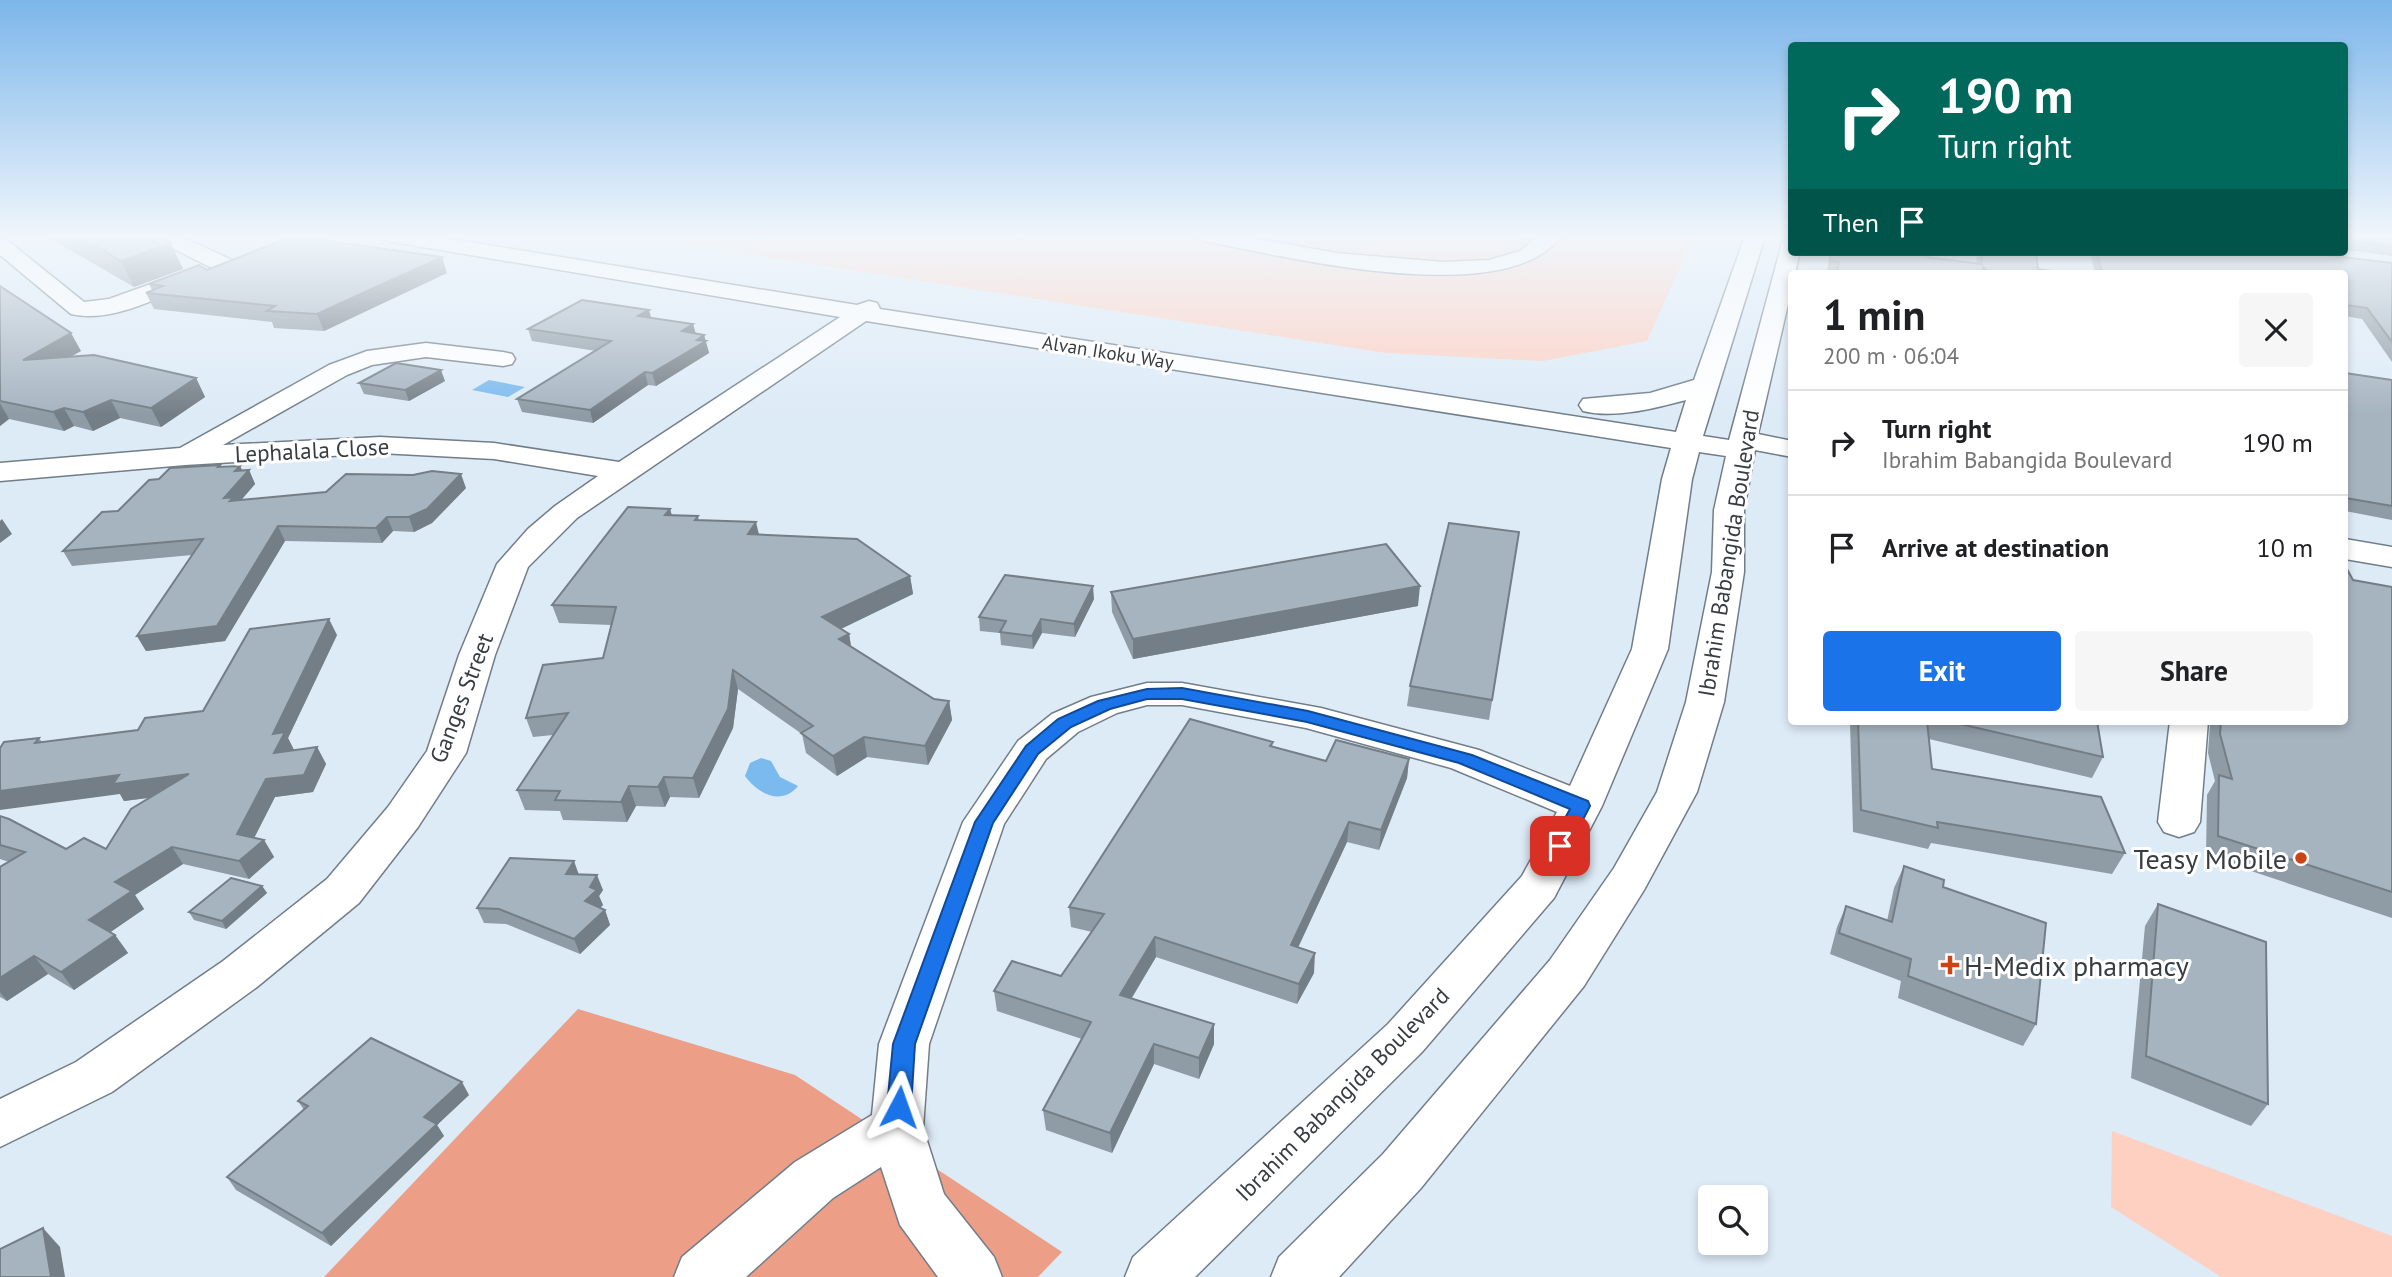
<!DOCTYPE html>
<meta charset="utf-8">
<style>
:root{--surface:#fff;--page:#f6f6f6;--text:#202124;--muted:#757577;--line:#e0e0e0;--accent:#1a73e8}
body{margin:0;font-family:"PT Sans",sans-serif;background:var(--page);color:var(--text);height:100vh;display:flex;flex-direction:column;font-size:26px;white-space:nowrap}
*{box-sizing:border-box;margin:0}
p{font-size:23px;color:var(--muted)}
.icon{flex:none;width:38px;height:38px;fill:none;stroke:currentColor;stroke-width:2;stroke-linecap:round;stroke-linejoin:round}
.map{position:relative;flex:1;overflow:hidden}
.sheet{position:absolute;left:1788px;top:270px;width:560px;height:455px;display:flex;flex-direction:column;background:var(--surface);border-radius:7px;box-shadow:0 4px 10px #0003}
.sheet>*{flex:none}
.hud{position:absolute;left:1788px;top:42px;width:560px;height:214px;border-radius:7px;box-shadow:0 4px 10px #0003;background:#00695c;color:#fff;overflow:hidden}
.tools{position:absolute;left:1698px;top:1185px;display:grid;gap:14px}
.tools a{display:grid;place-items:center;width:70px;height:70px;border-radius:7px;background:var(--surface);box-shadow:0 4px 10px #0003;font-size:35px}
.pin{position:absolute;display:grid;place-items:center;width:60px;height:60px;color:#fff;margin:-30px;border-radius:14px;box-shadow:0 4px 10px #0006}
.me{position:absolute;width:77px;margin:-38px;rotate:4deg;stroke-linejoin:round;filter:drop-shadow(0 0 5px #0008)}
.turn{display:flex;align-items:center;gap:24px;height:147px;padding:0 35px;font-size:32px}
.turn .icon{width:91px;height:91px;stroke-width:2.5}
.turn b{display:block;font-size:49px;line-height:60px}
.then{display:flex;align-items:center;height:66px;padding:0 35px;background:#0003;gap:14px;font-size:26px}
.round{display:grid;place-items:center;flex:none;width:74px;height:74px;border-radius:7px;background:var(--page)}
.summary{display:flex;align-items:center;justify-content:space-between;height:119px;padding:0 35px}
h1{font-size:42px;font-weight:600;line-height:52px}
.primary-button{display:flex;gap:14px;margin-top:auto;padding:14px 35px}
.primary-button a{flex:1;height:80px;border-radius:7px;background:var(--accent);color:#fff;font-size:28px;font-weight:600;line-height:80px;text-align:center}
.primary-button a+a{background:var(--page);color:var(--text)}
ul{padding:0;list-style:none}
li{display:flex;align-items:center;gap:21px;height:105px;padding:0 35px;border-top:2px solid var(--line)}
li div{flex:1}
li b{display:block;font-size:26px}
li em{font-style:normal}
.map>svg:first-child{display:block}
.green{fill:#fed0c2}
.forest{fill:#ec9e87}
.water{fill:#7bbaee}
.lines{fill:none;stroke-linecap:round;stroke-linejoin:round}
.minor-casing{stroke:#717e89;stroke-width:3}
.minor{fill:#fff;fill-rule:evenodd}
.wall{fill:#8f9ba5}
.shaded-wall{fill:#747e86}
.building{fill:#a6b4c0;stroke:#747e86;stroke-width:2}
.route{fill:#1a73e8;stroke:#114b97;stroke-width:2}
.poi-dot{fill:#cc4416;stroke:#fff;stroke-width:2.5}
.labels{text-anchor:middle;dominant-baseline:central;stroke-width:6;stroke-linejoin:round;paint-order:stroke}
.far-street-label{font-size:19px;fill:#383d42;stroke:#fff}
.street-label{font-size:23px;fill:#383d42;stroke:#fff}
.near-poi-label{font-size:28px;fill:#383d42;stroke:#fff;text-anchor:end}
</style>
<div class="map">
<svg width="2392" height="1277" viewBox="0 0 2392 1277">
<rect width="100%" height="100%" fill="#ddebf7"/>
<!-- green -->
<g class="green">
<path d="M631,236H1367L1441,242L1470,236H1694L1647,341L1543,361L1386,353Z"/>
<path d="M2112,1131L2392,1236V1277H2221L2111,1207Z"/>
</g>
<!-- forest -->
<path class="forest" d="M578,1009L795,1075L1062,1252L1038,1277H324Z"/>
<!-- water -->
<g class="water">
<path d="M489,380L525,387L508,397L472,390Z"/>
<path d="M761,758L771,761L780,777L798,786C782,806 758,794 745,776L750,763Z"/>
</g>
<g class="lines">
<!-- minor casing -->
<g class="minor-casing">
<g id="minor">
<path d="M153,236H180L232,260L235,265L232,270H216L156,240Z"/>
<path d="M383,236H432L857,305L869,301L877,303L880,309L1676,432L1686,400C1655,408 1615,419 1583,411L1579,405L1583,399L1650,393L1694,380L1745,236H1765L1703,436L1729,440L1782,243L1785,239L1792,237V252H1800L1795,273H1792V287L1758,434L1792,441V457L1755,450L1744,510V572L1724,702L1697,792L1644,890L1584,986L1421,1188L1339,1277H1271L1279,1257L1383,1154L1550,960L1614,868L1657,792L1686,702L1712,572L1714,510L1726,456L1699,452L1692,479L1668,649L1602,806L1554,898L1422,1052L1195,1277H1125L1133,1257L1388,1024L1522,876L1557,812L1451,768L1306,728L1182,705H1147L1117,713L1078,732L1046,759L1004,824L929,1044L923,1128L944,1194L994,1257L1002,1277H938L900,1225L881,1167L833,1198L746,1277H674L682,1257L795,1162L872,1115L879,1044L963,822L1018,741L1052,714L1091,697L1147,683H1182L1321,708L1479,750L1570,786L1632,649L1662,479L1671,448L866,321L577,518L528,567L495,655L466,753L418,827L359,903L257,987L112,1092L0,1147V1099L76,1062L223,961L327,879L388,807L427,751L459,655L497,564L528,529L555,506L598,476L494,459L380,453L185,465L0,481V463L180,448L329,365L367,351L426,343L503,352L512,354L515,359L512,364L503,366L426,357L372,365L347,375L223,445L380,437L494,443L619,462L840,317L393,242L386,240Z"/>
<path d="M1199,236H1242L1336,253L1443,262L1489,260L1520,251L1538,236H1561C1508,311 1287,257 1209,242L1202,240Z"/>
<path d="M0,238L7,240L84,302L109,299L190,270L198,272L201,277L198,282C160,296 112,324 71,314L0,255Z"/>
<path d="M2345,539L2392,547V567L2345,559Z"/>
<path d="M2170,721H2208L2200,822L2194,832L2179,837L2164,832L2158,822Z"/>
</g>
</g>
<!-- minor -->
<use href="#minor" class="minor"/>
</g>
<!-- wall -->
<g class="wall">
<path d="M50,236H159L183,269L134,287L51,239Z"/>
<path d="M2345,236H2392V256L2345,250Z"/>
<path d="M1830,252H1925V257L1977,264L1976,252H2036L2038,269L2066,273H1836L1827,271Z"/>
<path d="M2090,252H2301L2392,263V362L2362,319L2345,316V273H2095Z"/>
<path d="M207,270L447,273L324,331L274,328L272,322L154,309L146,293L152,290L149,284Z"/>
<path d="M0,286L81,351L69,357L196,378L205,397L161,427L120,418L93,431L74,426L64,431L9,419L0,426Z"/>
<path d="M651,318L693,324L696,334L704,335L709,353L656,386L648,385L593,423L522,412L517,399L596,351L532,341L528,329Z"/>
<path d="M2345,373L2392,380V520L2345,511Z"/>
<path d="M445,381L409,401L364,394L359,383Z"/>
<path d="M240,466L242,470H249L255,484L241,500L466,488L432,523L414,532L393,531L382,543L285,541L225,641L146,651L137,636L192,555L72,566L63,551L159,479L221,467Z"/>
<path d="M670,509L672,516H698L699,520L759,534L910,576L913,594L841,629L849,634L851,646L934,699L949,701L952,720L928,765L867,757L837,776L806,753L802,734L738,689L733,728L699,798L670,797L665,807L636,806L627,822L563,820L560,811L525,810L517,790L553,735L533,737L526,718L603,658L611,625L559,623L552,605Z"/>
<path d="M1519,532L1489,720L1407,706L1410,686Z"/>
<path d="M2353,580L2392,587V918L2206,856L2207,795L2215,781L2208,753L2210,724L2212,721H2345Z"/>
<path d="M1111,592L1418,606L1133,659L1112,612Z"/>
<path d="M1094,599L1075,637L1042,633L1033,649L1001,645L1000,633L980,631L979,617Z"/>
<path d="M337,635L288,738L294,750L317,747L326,764L313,792L275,797L254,838L264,840L274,857L249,879L183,864L135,895L144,909L110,932L115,935L128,953L74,990L48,974L7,1001L0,997V867L9,862L0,859V816L66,849H106L149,798L124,801L120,794L4,742L39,738L42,742L138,730L203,711Z"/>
<path d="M1850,721H2097L2103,757L2092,778L1929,739L1932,769L2125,853L2112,874L1931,843L1928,849L1853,832Z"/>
<path d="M1273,742L1272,747L1326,761L1409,759L1407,778L1379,850L1347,842L1298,947L1314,973L1297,1004L1156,957L1132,998L1214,1024V1044L1199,1079L1154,1064L1112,1153L1046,1130L1043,1110L1082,1039L997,1011L994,991L1061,976L1092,932L1071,927L1069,907Z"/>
<path d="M1904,866L1943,887L2036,1024L2023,1046L1898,998L1901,981L1830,954L1837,927L1846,906L1887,921L1894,888Z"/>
<path d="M579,874L603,890L599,896L603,905L600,908L605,910L610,925L580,954L506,924L484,923L477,908Z"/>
<path d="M262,886L267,893L226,929L194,920L189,912Z"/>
<path d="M2158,904L2268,1104L2251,1126L2131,1078L2145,926Z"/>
<path d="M469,1095L437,1125L444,1136L331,1246L236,1190L227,1177L304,1110L298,1101Z"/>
</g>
<!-- shaded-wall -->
<g class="shaded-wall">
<path d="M171,243L183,269L134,287L121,261Z"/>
<path d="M442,257L447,273L324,331L317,314Z"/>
<path d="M649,310L652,321L638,316Z"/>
<path d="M693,324L696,336L682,331Z"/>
<path d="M71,333L81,351L33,378L23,360Z"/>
<path d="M704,335L709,353L656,386L652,373Z"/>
<path d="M441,370L445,381L409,401L405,390Z"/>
<path d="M645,372L648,385L593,423L590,410Z"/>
<path d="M196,378L205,397L161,427L151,408Z"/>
<path d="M111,400L120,418L93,431L83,412Z"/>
<path d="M0,403L9,419L0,426Z"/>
<path d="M64,408L74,426L64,431L53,412Z"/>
<path d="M240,466L244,475L249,470L255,484L237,505L224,498L235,471Z"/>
<path d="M461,474L466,488L432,523L414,532L409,517Z"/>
<path d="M670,509L675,526L665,515Z"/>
<path d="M387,517L393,531L382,543L376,528Z"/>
<path d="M2,519L12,534L0,543V521Z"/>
<path d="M756,522L760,539L748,534Z"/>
<path d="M278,526L285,541L225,641L146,651L137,636Z"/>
<path d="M910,576L913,594L826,636L822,617Z"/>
<path d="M1093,586L1094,599L1075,637L1074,624Z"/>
<path d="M1420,586L1418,606L1133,659V639Z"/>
<path d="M329,619L337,635L288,738L294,750L284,770L274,753L273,734Z"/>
<path d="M1041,619L1042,633L1033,649L1032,636Z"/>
<path d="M849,634L852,653L839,639Z"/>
<path d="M733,670L738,689L733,728L699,798L693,778Z"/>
<path d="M949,701L952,720L928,765L925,746Z"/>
<path d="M864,737L867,757L837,776L833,756Z"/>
<path d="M317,747L326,764L313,792L275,797L247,852L237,834L266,779Z"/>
<path d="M1409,759L1407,778L1379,850L1381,830Z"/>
<path d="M189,774L199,791L124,801L120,794L0,810V791L119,775Z"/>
<path d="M664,777L670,797L665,807L658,787Z"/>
<path d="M629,786L636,806L627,822L621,802Z"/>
<path d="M1349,822L1347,842L1290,965L1291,945Z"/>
<path d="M264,840L274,857L249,879L239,861Z"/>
<path d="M172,847L183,864L135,895L144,909L102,938L89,920L115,882Z"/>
<path d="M574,861L579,875L566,874Z"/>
<path d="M597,875L603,890L599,896L603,905L591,916L585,901L590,887Z"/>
<path d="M262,886L267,893L226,929L222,921Z"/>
<path d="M605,910L610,925L580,954L574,939Z"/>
<path d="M115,935L128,953L74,990L61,972Z"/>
<path d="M1155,937L1156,957L1121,1015L1120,995Z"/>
<path d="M1315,953L1314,973L1297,1004L1299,984Z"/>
<path d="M34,956L48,974L7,1001L0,992V978Z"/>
<path d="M1214,1024V1044L1199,1079V1058Z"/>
<path d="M1154,1044V1064L1112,1153L1110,1133Z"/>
<path d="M462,1082L469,1095L437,1125L444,1136L331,1246L322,1233L424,1117Z"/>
<path d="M43,1228L60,1247L65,1277H51Z"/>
</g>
<!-- building -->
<g class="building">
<path d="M78,236H159L171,243L121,261Z"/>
<path d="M293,236L442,257L317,314L267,311L275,306L146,293L163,286L149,284L199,265L207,270Z"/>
<path d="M2345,236H2392V246L2345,240Z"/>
<path d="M1831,252H1925V257L1982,264L1981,252H2036L2038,269L2066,273H1990L1983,267V273H1837L1839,262L1830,261Z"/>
<path d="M2097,252H2301L2392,263V342L2367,308L2345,305V273H2102Z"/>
<path d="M0,286L71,333L23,360L94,355L196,378L151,408L111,400L83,412L64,408L53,412L0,401Z"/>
<path d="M582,300L649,310L638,316L693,324L682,331L704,335L697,340L706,341L652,373L645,372L590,410L517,399L611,341L528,329Z"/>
<path d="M396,363L441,370L405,390L359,383Z"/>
<path d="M2345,373L2392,380V506L2346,498L2345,495Z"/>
<path d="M220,465L218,467L240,466L235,471L249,470L224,498L234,497L230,501L326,492L346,474L413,475L432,471L461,474L427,509L409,517H387L376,528L278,526L217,626L137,636L203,539L63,551L102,512L118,511L149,480L159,479L170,468Z"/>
<path d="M628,507L670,509L665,515L698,516L695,520L756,522L748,534L857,539L910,576L822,617L849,634L839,639L934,699L949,701L925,746L864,737L833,756L801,733L813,726L733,670L728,709L693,778L664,777L658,787L629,786L621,802L555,800L560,791L517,790L568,713L526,718L543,665L603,658L616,607L552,605Z"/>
<path d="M1449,523L1519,532L1492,700L1410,686Z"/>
<path d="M1386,544L1420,586L1133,639L1111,592Z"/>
<path d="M2345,569H2347L2353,580L2392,587V892L2218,836L2219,775L2232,779L2220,734L2221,721H2345Z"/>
<path d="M1005,575L1093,586L1074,624L1041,619L1032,636L1000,632L1006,621L979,617Z"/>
<path d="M329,619L273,734L285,732L274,753L317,747L304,775L266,779L237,834L264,840L239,861L172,847L115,882L132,891L89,920L115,935L61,972L34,956L0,978V867L25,852L0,845V816L9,819L66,849L84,838L106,849L131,809L189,774L113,784L119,775L0,791V748L4,742L39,738L35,743L138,730L145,718L203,711L250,629Z"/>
<path d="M1190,719L1273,742L1270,746L1326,761L1336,740L1409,759L1381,830L1349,822L1291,945L1315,953L1299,984L1155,937L1120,995L1214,1024L1199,1058L1154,1044L1110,1133L1043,1110L1091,1022L994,991L1012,961L1061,976L1104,914L1069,907Z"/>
<path d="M1858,721H1927L1932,769L2101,797L2125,853L1937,822L1938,828L1861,810Z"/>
<path d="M1947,721H2097L2103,757Z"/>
<path d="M510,858L574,861L566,874L597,875L590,887L597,890L585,901L605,910L574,939L499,909L477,908Z"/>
<path d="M1904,866L1944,880L1943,887L2046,923L2036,1024L1908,976L1911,959L1839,933L1846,906L1892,922Z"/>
<path d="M231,878L262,886L222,921L189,912Z"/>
<path d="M2158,904L2266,942L2268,1104L2146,1056Z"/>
<path d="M371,1038L462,1082L424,1117L437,1124L322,1233L227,1177L308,1106L298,1101Z"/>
<path d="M43,1228L51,1277H0V1249Z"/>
</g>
<!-- sky -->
<linearGradient id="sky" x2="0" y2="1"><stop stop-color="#7cb6ea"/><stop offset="0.57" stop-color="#f0f6fb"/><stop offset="1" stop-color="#f0f6fb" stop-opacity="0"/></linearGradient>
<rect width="2392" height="415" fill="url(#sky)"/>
<!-- route -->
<path class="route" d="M1182,688L1308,711L1472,755L1588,801L1590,806L1567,851H1553L1550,846L1570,809L1459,763L1307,722L1182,699H1147L1110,709L1071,727L1038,754L993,823L915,1044L911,1107L907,1115L899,1118L891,1115L887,1107L893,1044L975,822L1026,746L1058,719L1098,701L1147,689Z"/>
<!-- markers -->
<g class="poi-dot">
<circle cx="2301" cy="858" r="7"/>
<path d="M1946.5 954.5h7v7h7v7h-7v7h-7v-7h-7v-7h7z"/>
</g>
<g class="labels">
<!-- far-street labels -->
<g class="far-street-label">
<text transform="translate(1108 352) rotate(9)">Alvan Ikoku Way</text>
</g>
<!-- street labels -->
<g class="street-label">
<text transform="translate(312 450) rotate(-3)">Lephalala Close</text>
<text transform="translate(1728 553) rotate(-81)">Ibrahim Babangida Boulevard</text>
<text transform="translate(461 698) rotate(-69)">Ganges Street</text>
<text transform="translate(1342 1094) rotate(-45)">Ibrahim Babangida Boulevard</text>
</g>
<!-- near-poi labels -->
<g class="near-poi-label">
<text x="2287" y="858">Teasy Mobile</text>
<text x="1964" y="965" text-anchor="start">H-Medix pharmacy</text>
</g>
</g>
</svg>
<div class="tools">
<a><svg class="icon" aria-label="search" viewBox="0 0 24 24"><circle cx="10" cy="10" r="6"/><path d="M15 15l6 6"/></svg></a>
</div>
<div class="pin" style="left:1560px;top:846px;background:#d93025"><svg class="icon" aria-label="arrive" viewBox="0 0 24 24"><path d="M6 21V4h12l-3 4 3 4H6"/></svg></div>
<svg class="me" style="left:899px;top:1107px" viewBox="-20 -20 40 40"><path d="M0-17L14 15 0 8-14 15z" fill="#1a73e8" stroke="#fff" stroke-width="4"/></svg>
<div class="hud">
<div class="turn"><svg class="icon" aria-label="right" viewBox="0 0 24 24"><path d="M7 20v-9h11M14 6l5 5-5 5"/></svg><div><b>190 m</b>Turn right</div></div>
<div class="then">Then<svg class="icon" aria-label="arrive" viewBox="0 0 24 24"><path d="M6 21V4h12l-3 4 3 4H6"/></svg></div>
</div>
<section class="sheet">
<div class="summary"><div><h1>1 min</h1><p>200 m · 06:04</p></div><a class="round"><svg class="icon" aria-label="close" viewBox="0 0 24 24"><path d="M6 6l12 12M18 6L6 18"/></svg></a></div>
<ul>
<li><svg class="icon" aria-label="right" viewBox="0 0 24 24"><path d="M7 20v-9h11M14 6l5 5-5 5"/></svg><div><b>Turn right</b><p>Ibrahim Babangida Boulevard</p></div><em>190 m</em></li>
<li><svg class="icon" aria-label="arrive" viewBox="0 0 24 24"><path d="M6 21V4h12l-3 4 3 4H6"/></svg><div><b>Arrive at destination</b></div><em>10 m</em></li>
</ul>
<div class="primary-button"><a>Exit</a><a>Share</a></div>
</section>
</div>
